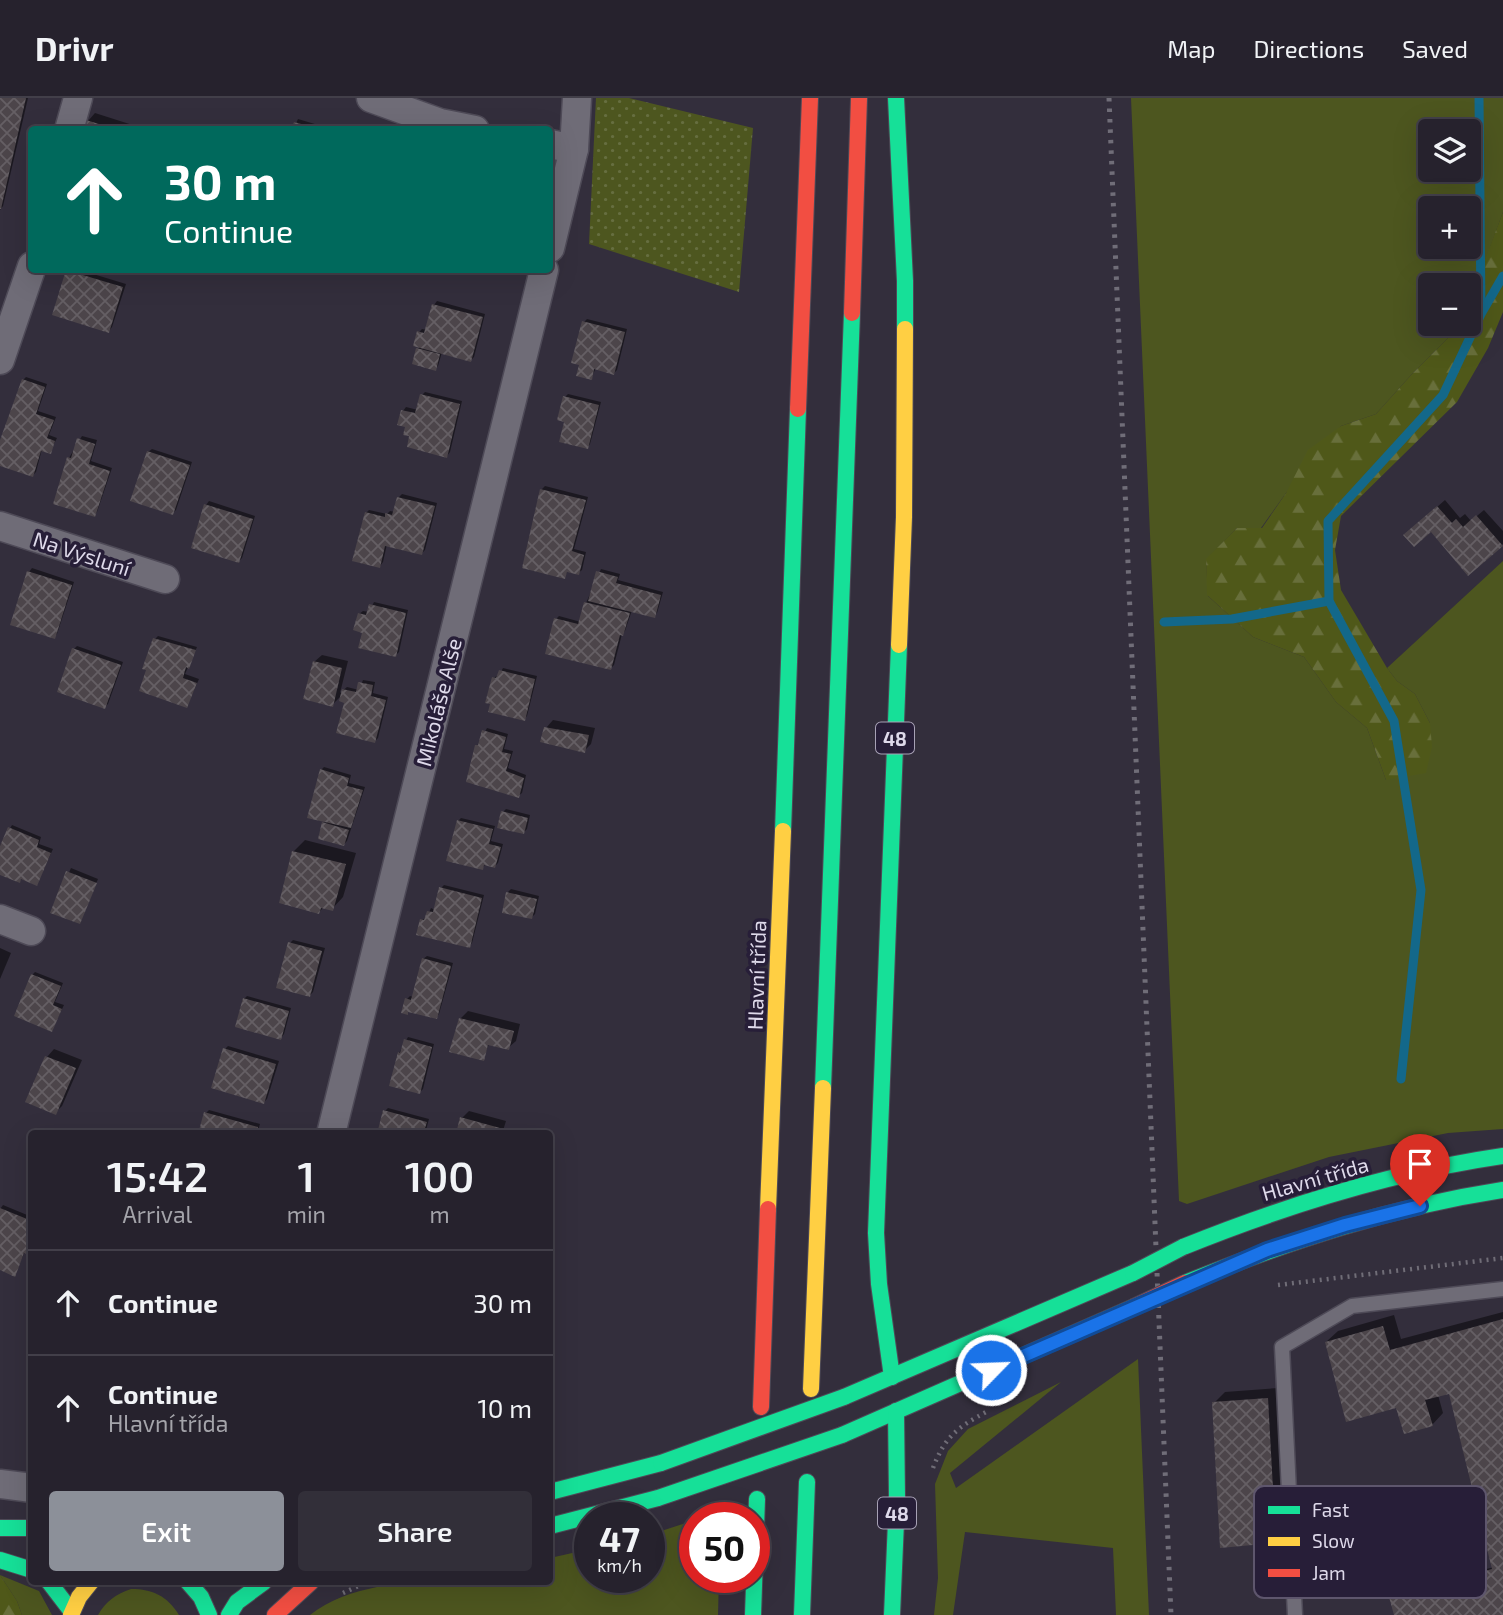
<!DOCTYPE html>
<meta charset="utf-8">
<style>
:root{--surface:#26222d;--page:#322f39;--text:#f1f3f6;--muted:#a4a4aa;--line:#423f49;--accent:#8c9099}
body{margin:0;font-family:"Exo 2",sans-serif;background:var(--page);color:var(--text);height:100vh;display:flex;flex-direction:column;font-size:26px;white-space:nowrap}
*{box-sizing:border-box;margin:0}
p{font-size:23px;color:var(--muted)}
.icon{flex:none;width:38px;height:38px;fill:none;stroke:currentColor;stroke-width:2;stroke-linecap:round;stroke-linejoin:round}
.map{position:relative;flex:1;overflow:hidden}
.panel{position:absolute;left:28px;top:1032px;width:525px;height:455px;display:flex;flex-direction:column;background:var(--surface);border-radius:7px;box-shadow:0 7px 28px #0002,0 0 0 2px var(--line)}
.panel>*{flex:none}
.banner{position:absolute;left:28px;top:28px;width:525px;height:147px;border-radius:7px;box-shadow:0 7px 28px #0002,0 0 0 2px var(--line);background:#00695c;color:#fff;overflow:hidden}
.controls{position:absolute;left:1418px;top:21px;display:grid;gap:14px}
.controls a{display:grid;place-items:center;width:63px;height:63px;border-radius:7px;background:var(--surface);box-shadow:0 7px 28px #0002,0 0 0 2px var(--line);font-size:35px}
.speed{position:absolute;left:574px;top:1404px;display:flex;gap:14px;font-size:35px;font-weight:700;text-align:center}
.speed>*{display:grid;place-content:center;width:91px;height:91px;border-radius:50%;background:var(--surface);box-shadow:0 7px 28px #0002,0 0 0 2px var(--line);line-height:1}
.speed small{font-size:18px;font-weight:400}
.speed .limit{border:10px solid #d22;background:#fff;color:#111}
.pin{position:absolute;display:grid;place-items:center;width:60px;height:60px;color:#fff;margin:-72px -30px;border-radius:50% 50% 50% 0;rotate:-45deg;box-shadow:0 0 7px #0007}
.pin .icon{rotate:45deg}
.me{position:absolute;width:77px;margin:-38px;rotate:66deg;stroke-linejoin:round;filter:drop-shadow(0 0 5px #0008)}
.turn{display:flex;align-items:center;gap:24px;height:147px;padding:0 21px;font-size:32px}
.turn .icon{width:91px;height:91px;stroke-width:2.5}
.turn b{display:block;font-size:49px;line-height:60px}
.eta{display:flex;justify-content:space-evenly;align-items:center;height:119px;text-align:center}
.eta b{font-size:42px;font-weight:600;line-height:49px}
.button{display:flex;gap:14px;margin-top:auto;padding:14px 21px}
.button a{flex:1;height:80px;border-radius:7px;background:var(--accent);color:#fff;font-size:28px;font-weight:600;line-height:80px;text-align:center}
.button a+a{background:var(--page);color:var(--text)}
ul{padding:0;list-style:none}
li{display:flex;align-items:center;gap:21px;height:105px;padding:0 21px;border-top:2px solid var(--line)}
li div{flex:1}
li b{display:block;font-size:26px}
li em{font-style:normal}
header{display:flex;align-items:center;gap:42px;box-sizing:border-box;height:98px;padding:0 35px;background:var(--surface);border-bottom:2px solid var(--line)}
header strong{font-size:33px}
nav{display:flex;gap:38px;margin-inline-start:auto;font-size:24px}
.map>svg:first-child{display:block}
.grass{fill:#4d561f;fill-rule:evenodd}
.forest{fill:url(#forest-firs)}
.park{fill:url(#park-dots)}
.shadow{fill:#0007}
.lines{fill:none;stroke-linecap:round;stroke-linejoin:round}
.stream{stroke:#13688a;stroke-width:9}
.building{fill:url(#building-cross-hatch)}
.lane-casing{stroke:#4e4a57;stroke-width:17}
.street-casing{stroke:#4e4a57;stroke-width:31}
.fast-casing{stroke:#4e4a57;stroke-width:18}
.slow-casing{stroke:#4e4a57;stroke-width:18}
.jam-casing{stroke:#4e4a57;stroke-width:18}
.path{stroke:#706d77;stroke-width:4.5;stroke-dasharray:2 5;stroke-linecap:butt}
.lane{stroke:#6f6c77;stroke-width:14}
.street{stroke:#6f6c77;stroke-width:28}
.fast{stroke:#16e098;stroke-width:16}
.slow{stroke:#ffcf43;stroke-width:16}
.jam{stroke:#f24e42;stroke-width:16}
.rail{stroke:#706d78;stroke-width:5;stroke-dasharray:3.5 7;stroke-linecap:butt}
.fast-bridge-casing{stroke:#4e4a57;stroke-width:18;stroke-linecap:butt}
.jam-bridge-casing{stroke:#4e4a57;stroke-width:18;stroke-linecap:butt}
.fast-bridge{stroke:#16e098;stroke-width:16}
.jam-bridge{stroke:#f24e42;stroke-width:16}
.route-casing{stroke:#114b97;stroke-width:18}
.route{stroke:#1a73e8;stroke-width:12}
.labels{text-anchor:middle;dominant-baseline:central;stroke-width:7;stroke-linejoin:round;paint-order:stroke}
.shield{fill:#271e38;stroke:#a7a1b5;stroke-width:2}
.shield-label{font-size:19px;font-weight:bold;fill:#ded9ea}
.street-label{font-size:21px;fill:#ded9ea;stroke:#271e38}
.key{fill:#271e38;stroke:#5e566d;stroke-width:2}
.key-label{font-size:19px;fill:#ded9ea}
</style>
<header>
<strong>Drivr</strong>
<nav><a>Map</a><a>Directions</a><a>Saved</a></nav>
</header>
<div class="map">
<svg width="1503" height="1517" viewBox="0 0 1503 1517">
<defs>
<pattern id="forest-firs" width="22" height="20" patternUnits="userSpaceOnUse" patternTransform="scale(1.75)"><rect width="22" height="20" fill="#4f5819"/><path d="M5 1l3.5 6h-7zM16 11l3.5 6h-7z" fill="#686f3b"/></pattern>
<pattern id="park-dots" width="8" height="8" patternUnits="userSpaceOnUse" patternTransform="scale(1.75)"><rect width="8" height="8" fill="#4d561f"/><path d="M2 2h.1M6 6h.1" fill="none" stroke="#666e40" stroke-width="1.8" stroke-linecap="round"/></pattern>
<pattern id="building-cross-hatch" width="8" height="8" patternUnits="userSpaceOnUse" patternTransform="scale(1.75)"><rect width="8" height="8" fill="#4c454a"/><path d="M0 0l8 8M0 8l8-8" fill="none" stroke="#655f64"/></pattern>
</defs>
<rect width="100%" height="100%" fill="#332e3c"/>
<!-- grass -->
<g class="grass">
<path d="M1131,0H1503V114L1471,201L1468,206V187H1430V226H1457L1450,238L1412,276L1376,316L1341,328L1286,395L1261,430H1237L1206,462L1208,498L1253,539L1304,559L1336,604L1367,630L1386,682L1430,625L1415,596L1397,583L1387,570L1503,463V1031L1448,1035L1329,1059L1187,1106L1179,1103ZM1430,33H1468V72H1430ZM1430,110H1468V149H1430Z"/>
<path d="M1138,1261L1149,1517H1116L1113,1450L965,1434L953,1517H934L938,1480L935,1386L948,1353L968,1331L1061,1284L950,1375L956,1390Z"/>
<path d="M695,1422V1479H719L718,1517H310C369,1471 479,1484 550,1484V1460L590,1451V1479H649V1437Z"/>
<path d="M0,1477L39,1493L52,1517H22L17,1503Z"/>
<path d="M131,1491C153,1491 167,1498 179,1517H98C106,1503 116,1496 131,1491Z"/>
</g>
<!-- forest -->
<g class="forest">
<path d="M1503,114V214L1488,250L1457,304L1341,418L1335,452L1341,492L1387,570L1397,583L1415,596L1430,625L1432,649L1426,675L1386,682L1367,630L1336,604L1304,559L1253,539L1207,497L1206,461L1237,430H1262L1286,395L1308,352L1341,328L1376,316L1412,276L1450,238L1457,226H1468V206Z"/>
<path d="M0,1477L17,1503L22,1517H0Z"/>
</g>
<!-- park -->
<path class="park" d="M596,0H629L753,30L739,194L589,146Z"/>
<!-- shadow -->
<g class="shadow">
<path d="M0,0H28L3,108L0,112Z"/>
<path d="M95,15L142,30L85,32L88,23Z"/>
<path d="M298,21L335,32H293Z"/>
<path d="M69,172H80L126,186L112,229L109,233L54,216Z"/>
<path d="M437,203L485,216L474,259L471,262L442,254L438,268L435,271L417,251L420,249L419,234L422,231L427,232L434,207Z"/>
<path d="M587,221L627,231L617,272L614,275L596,270L591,280L581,266L584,224Z"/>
<path d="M26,279L47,286L38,313L56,319L49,337L57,340L50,354L42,351L36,374L33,377L0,366V347L23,282Z"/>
<path d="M425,294L462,303L450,354L447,358L411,337L403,313L406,309L418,312L422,297Z"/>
<path d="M568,296L601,304L590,346L587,350L565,299Z"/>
<path d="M82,338L97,342L91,363L112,370L97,414L94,417L69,360Z"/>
<path d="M152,351L192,364L176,412L173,415L148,354Z"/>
<path d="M545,388L588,399L574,451L586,454L582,472L578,475L568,473L564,479L542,391Z"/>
<path d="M402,396L437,405L425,452L422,455L387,446L383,464L380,468L366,415L369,412L387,416L390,413L395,414L399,399Z"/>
<path d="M1445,402L1460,420L1465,416L1471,423L1484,412L1503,433V446L1468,475L1431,432L1413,430Z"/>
<path d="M209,403L255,418L242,460L239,463L193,448L206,407Z"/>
<path d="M32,470L74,484L57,536L54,539L12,526L29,474Z"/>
<path d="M601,471L620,476L618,482L663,494L657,515L654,518L632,512L625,533L622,536L614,567L610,571L556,521L559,518L581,524L586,505Z"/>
<path d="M374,504L408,512L399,554L396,557L364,533L359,516L363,513L369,514Z"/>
<path d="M158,538L197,549L185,576L199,581L187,608L155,541Z"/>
<path d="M77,548L123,564L108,606L105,609L74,551Z"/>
<path d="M322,557L348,563L340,595L347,589L359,592L363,582L375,584L373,595L388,599L378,640L375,643L346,604L343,596L332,607L314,564Z"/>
<path d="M503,570L537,578L527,618L524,621L493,580L499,577Z"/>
<path d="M553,622L595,630L591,646L584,653L546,630Z"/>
<path d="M487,630L508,636L504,651L513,653L508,670L526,677L522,695L518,698L477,648Z"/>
<path d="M324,669L351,677L349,685L365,689L347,743L344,746L320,739L325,722L321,672Z"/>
<path d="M506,711L530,717L527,731L524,734L503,714Z"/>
<path d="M461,720L495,728L491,743L503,746L498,765L495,768L485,767L482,770L458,723Z"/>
<path d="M12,727L41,739L39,746L53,751L37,786L23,780L19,783L0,770V748Z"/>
<path d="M305,742L356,755L343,799L332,811L324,809L319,814L294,753Z"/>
<path d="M71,770L98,781L80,824L52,814Z"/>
<path d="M444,787L484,797L472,845L469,848L422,822L427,819L431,810L435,812L441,790Z"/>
<path d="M511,791L539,798L535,816L532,819L508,794Z"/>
<path d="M293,842L325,850L313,894L310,897L290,845Z"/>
<path d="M0,850L11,855L0,881Z"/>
<path d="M427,858L453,865L439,916L436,919L407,901L410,898L413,899L423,861Z"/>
<path d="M35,874L63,885L55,904L64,907L52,932L32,877Z"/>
<path d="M247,898L291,910L284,936L281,940L244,901Z"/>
<path d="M468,913L520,926L516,943L508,950L489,946L483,961L461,920Z"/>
<path d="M408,939L434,946L423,991L420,994L399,955Z"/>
<path d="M228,948L279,963L267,1001L264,1004L225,951Z"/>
<path d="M54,951L82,962L62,1008L55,1015L47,959Z"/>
<path d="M388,1010L429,1021L425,1036H379L385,1013Z"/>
<path d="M209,1012L260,1026L257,1036H200L206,1015Z"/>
<path d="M469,1013L506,1023L502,1036H457L462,1020Z"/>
<path d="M3,1107L32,1119V1157L25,1154L14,1176L0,1170V1111Z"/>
<path d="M1503,1214V1517H1396L1391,1499L1394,1496L1494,1469L1450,1294L1438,1297L1443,1315L1432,1327L1398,1308L1326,1244L1338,1233L1394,1217L1401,1241Z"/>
<path d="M1278,1290L1286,1432L1275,1444L1214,1305L1225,1294Z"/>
</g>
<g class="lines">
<!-- stream -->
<g class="stream">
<path d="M1479,0L1481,215"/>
<path d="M1164,524L1232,521L1329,503"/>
<path d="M1401,981L1421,792L1394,623L1329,503L1328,423L1443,297L1481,216L1503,178"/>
</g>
</g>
<!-- building -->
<g class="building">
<path d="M0,0H26L1,111H0Z"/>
<path d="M86,22L115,31V32H83Z"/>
<path d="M294,24L320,31L319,32H291Z"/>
<path d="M66,172L123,189L109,235L52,217Z"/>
<path d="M432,206L483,219L471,264L413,248L417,233L424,235Z"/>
<path d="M582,223L625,234L614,277L594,271L592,282L576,278L579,267L571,265Z"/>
<path d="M416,250L440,256L436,273L412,266Z"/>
<path d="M22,281L45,289L36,316L54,322L47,340L55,343L51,356L41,353L33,379L0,368V342Z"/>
<path d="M420,296L460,306L447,360L407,349L409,338L403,337L405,329L397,327L401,312L415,315Z"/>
<path d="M563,298L599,307L588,351L559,344L564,324L557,322Z"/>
<path d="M77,340L95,346L89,366L110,373L95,419L53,406L67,359L71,360Z"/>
<path d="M147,353L190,367L173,417L130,403Z"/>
<path d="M540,391L586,402L572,453L584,457L579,477L567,474L565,481L522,470Z"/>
<path d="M397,399L435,408L422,457L385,448L380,470L352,463L365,414L385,419V415L392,417Z"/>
<path d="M204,406L253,421L239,465L191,450Z"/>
<path d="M1437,408L1452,425L1456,421L1463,429L1476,417L1503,448L1468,478L1431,434L1414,449L1403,437Z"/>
<path d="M27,473L72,487L55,541L10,527Z"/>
<path d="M596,473L618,479L616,485L661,497L655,520L588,503Z"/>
<path d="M584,504L630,515L623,538L620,537L611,572L545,556L554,520L578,526Z"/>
<path d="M369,506L406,515L396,559L358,550L362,535L353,532L358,515L366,517Z"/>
<path d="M153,540L196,552L189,571L186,569L183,580L197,585L187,610L139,593L146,572L142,571Z"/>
<path d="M72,550L121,567L105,611L57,594Z"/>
<path d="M313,563L342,570L333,609L303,601Z"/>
<path d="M499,572L535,581L525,623L488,614L490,606L485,605L492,579L496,580Z"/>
<path d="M358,584L373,587L371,598L386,602L375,645L336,635L344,605L339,603L342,591L356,594Z"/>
<path d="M544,629L589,637L585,655L540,644Z"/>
<path d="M482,632L506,639L502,654L511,656L506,673L524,680L519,700L466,684L475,647H478Z"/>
<path d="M320,671L349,680L347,688L363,692L351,730L307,720Z"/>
<path d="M501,713L528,720L524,736L497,730Z"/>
<path d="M457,722L493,731L489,746L501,749L495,770L484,767L483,772L446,763Z"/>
<path d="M322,724L349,732L344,748L318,741Z"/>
<path d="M8,729L39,742L37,749L51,755L37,788L21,781L20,785L0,777V748Z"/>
<path d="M292,753L346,766L333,813L321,810L319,816L279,805Z"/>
<path d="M66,773L97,785L80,826L50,815Z"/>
<path d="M439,789L482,800L470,850L416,837L420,821L424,822L427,813L433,814Z"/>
<path d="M506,794L537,801L532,821L502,815Z"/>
<path d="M288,844L322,853L310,899L276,890Z"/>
<path d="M422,860L451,868L437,921L408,914V917L401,915L405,900L411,902Z"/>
<path d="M31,876L61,888L53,907L62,911L52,934L14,918Z"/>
<path d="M243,900L289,913L281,942L235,929Z"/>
<path d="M459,920L514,933L509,952L488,947L484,963L449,954Z"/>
<path d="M404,941L432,949L420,996L389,988L398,954L400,955Z"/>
<path d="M223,950L276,966L264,1006L211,990Z"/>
<path d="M45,958L76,970L56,1017L25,1004Z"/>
<path d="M383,1012L427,1024L423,1036H377Z"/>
<path d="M204,1014L258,1029L256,1036H198Z"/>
<path d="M460,1019L500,1030L498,1036H456Z"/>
<path d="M0,1110L32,1123V1159L24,1155L15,1179L0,1172Z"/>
<path d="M1503,1221V1517H1394L1389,1499L1492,1471L1449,1296L1425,1302L1433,1328L1404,1336L1396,1310L1346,1324L1325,1244L1383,1228L1390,1252Z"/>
<path d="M1268,1300L1276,1445L1220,1450L1212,1304Z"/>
</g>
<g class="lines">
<!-- lane casing -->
<g class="lane-casing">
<path id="lane" d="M1295,1517L1282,1249L1352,1208L1503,1191"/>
</g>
<!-- street casing -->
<g class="street-casing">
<g id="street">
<path d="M371,0L440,25L475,32"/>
<path d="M69,32L78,0"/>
<path d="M550,46L574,51"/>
<path d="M550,150L574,51L577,0"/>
<path d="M0,262L32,168"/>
<path d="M0,428L165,481"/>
<path d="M0,821L31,833"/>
<path d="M331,1036L544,172"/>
<path d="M0,1386L32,1390"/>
</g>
</g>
<!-- fast casing -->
<g class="fast-casing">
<g id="fast">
<path d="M896,0L905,183V231"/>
<path d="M783,733L798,311"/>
<path d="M823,990L852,215"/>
<path d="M1183,1149C1287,1107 1392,1074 1503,1058"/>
<path d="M1185,1185C1289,1143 1392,1109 1503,1092"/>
<path d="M892,1279L879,1186L876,1135L899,547"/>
<path d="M844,1299L1133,1175"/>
<path d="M842,1337L1134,1209"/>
<path d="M550,1394L661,1365"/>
<path d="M550,1428L658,1400"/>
<path d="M0,1430H32"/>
<path d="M0,1462L32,1472"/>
<path d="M49,1484L72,1514"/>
<path d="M188,1484L201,1499L209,1517"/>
<path d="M229,1517L237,1504L264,1484"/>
<path d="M753,1517L757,1401"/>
<path d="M802,1517L807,1384"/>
<path d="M892,1517L897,1400L896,1313"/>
</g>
</g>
<!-- slow casing -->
<g class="slow-casing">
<g id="slow">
<path d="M899,547L904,419L905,231"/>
<path d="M768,1111L783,733"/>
<path d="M811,1291L823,990"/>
<path d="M71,1517L79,1499L91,1484"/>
</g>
</g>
<!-- jam casing -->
<g class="jam-casing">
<g id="jam">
<path d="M852,215L859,0"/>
<path d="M798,311L810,0"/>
<path d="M761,1309L768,1111"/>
<path d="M275,1517L311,1484"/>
</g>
</g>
<!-- path -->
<g class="path">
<path d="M1278,1187L1503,1160"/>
<path d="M933,1370C945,1338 958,1329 988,1313"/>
<path d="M343,1495L367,1484"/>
</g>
<!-- lane -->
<use href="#lane" class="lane"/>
<!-- street -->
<use href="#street" class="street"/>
<!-- fast -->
<use href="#fast" class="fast"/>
<!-- slow -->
<use href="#slow" class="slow"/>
<!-- jam -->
<use href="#jam" class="jam"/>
<!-- rail -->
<path class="rail" d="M1109,0L1171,1517"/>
<!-- fast-bridge casing -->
<g class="fast-bridge-casing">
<g id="fast-bridge">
<path d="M1133,1175L1183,1149"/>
<path d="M661,1365L844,1299"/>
<path d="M658,1400L842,1337"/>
</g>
</g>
<!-- jam-bridge casing -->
<g class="jam-bridge-casing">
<path id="jam-bridge" d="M1134,1209L1185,1185"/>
</g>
<!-- fast-bridge -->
<use href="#fast-bridge" class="fast-bridge"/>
<!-- jam-bridge -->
<use href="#jam-bridge" class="jam-bridge"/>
</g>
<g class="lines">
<!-- route casing -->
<g class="route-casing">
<path id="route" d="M991,1272L1267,1152L1345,1127L1420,1108"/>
</g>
<!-- route -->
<use href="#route" class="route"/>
</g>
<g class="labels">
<!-- shield labels -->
<g class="shield">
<rect x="876" y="624.5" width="38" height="31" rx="5"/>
<rect x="878" y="1399.5" width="38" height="31" rx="5"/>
</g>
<g class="shield-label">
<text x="895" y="640">48</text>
<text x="897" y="1415">48</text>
</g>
<!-- street labels -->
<g class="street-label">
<text transform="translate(82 455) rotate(18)">Na Výsluní</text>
<text transform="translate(438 604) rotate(-76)">Mikoláše Alše</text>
<text transform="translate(756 877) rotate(-88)">Hlavní třída</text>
<text transform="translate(1315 1080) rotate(-16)">Hlavní třída</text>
</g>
</g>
<!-- legend -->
<rect x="1254" y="1388" width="232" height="112" rx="10" class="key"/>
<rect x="1268" y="1408" width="32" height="8" fill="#16e098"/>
<rect x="1268" y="1439" width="32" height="9" fill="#ffcf43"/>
<rect x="1268" y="1471" width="32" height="8" fill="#f24e42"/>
<g class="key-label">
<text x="1312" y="1419">Fast</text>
<text x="1312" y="1450">Slow</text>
<text x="1312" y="1482">Jam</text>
</g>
</svg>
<div class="controls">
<a><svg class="icon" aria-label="layers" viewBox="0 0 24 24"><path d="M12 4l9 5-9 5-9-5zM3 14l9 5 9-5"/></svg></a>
<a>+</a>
<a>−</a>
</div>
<div class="speed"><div>47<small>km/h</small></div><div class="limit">50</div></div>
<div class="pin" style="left:1420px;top:1108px;background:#d93025"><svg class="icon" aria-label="arrive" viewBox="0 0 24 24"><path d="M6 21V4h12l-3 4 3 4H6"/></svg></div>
<svg class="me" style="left:991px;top:1272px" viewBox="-20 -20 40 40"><circle r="17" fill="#1a73e8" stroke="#fff" stroke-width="3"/><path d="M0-11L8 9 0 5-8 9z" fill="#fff"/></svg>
<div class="banner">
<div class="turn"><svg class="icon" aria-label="ahead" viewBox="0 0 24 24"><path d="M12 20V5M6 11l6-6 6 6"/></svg><div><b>30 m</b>Continue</div></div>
</div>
<section class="panel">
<div class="eta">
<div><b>15:42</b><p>Arrival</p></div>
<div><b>1</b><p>min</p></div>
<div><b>100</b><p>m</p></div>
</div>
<ul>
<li><svg class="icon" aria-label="ahead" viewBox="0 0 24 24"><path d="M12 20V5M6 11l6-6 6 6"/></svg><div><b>Continue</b></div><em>30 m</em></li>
<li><svg class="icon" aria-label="ahead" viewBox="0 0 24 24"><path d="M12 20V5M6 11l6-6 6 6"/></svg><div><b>Continue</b><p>Hlavní třída</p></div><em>10 m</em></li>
</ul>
<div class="button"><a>Exit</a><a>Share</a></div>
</section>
</div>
